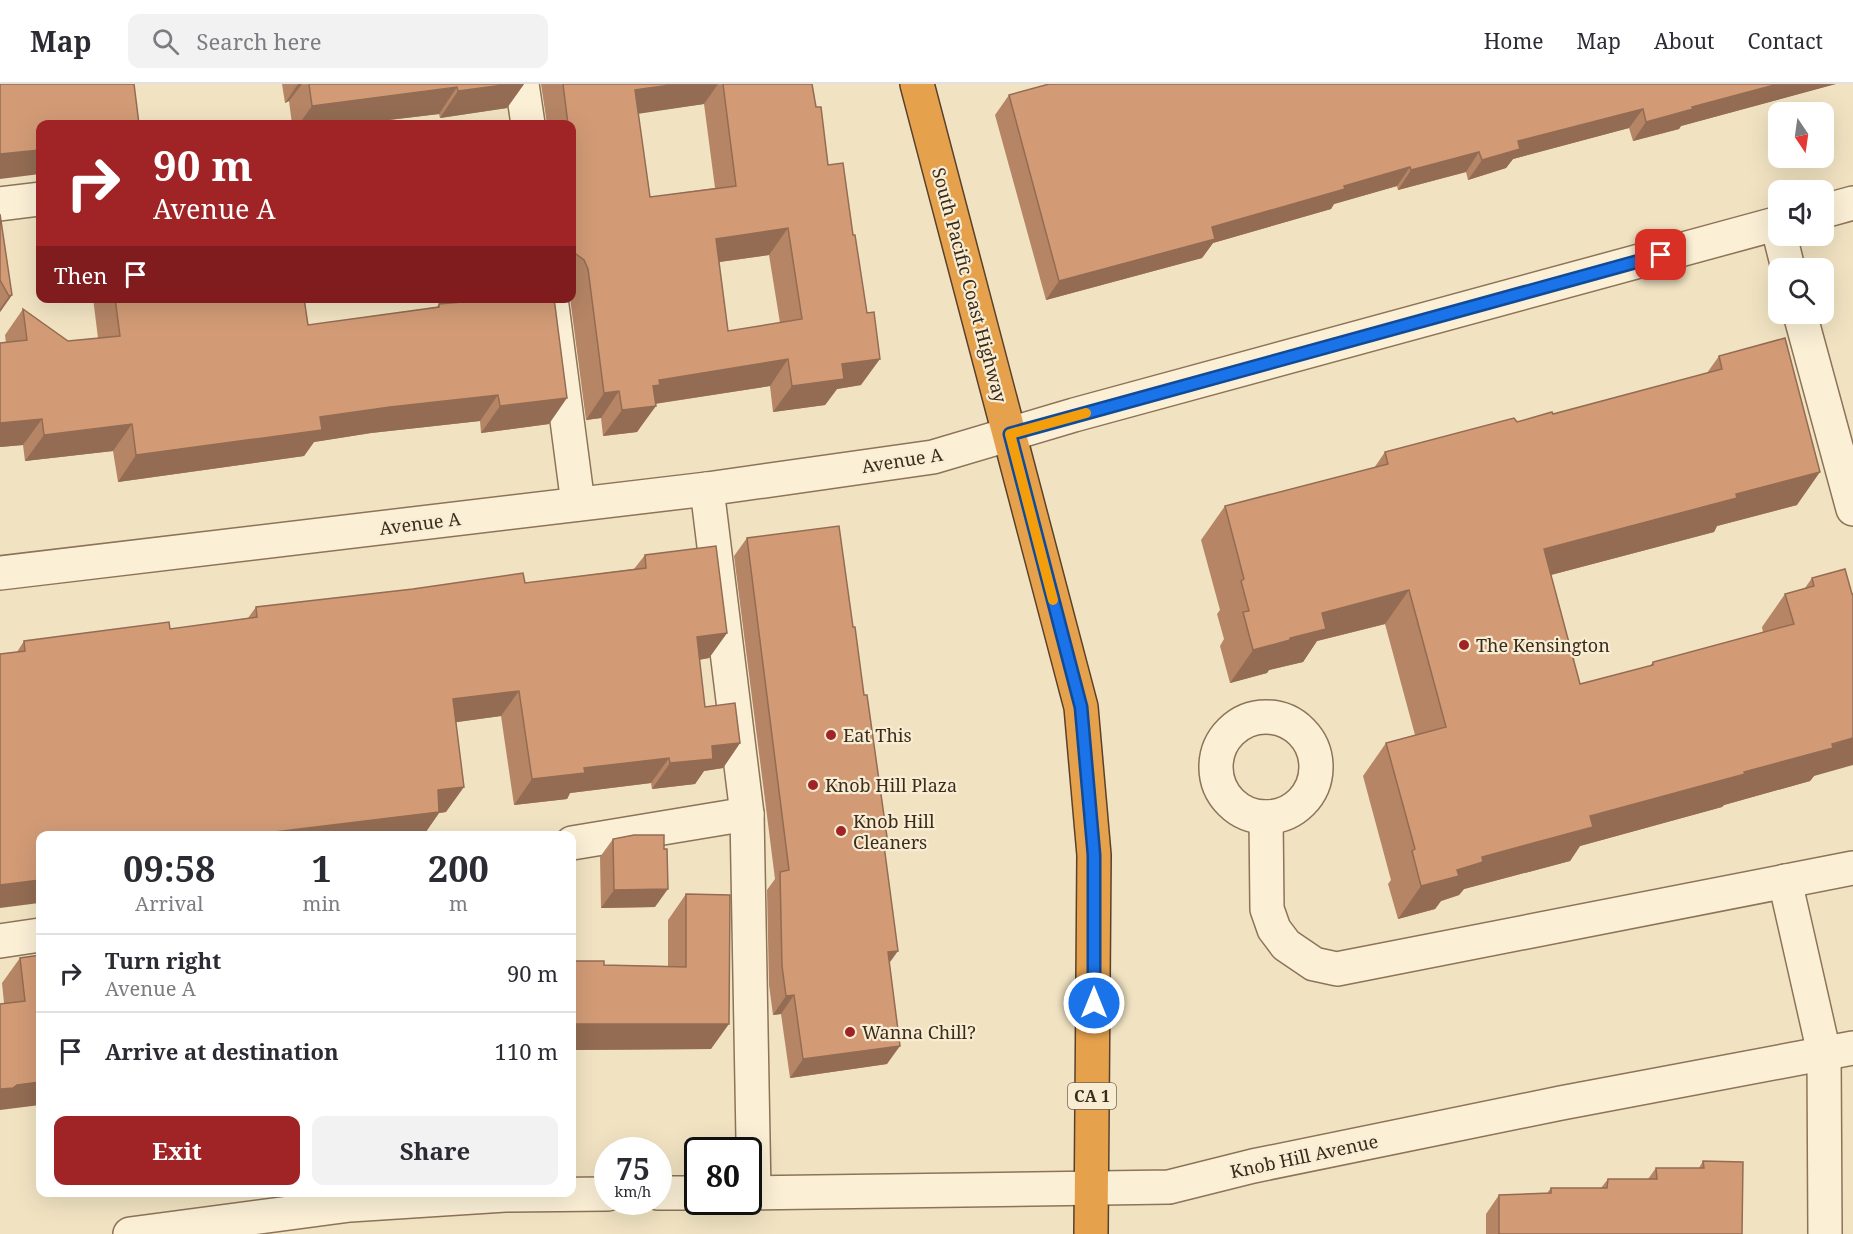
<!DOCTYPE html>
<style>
:root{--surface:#fff;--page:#f2f2f3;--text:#2b2b33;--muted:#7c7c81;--line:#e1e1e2;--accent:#a02426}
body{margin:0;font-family:"Noto Serif",serif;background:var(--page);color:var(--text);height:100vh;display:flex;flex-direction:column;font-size:22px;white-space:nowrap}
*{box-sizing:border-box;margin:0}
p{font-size:20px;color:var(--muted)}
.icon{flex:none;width:33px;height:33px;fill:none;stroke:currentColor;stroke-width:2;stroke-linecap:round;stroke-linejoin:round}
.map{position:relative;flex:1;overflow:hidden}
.drawer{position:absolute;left:36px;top:747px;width:540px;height:366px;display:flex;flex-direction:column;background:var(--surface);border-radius:12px;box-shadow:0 6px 24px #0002}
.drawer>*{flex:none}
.hud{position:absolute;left:36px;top:36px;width:540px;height:183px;border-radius:12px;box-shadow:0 6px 24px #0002;background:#a02426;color:#fff;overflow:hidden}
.needle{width:39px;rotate:167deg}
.buttons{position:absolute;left:1768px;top:18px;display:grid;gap:12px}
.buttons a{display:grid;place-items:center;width:66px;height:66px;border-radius:12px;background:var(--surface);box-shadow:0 6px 24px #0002;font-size:30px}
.speed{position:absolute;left:594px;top:1053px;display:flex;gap:12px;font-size:30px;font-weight:700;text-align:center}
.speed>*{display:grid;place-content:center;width:78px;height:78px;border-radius:50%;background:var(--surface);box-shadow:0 6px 24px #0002;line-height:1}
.speed small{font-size:15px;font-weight:400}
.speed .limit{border:3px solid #111;border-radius:9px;background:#fff;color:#111}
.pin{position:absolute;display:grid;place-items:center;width:51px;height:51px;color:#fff;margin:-26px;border-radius:12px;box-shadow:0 3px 9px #0006}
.me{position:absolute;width:66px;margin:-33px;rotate:0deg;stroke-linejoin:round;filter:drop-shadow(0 0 4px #0008)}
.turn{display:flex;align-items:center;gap:21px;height:126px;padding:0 18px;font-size:27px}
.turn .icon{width:78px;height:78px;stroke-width:2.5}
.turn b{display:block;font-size:42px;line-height:51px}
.then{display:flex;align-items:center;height:57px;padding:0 18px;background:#0003;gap:12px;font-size:22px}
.eta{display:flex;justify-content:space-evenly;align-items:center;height:102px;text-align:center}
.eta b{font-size:36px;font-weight:700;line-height:42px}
.button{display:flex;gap:12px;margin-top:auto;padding:12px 18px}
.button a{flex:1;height:69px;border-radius:12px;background:var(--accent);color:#fff;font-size:24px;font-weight:700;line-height:69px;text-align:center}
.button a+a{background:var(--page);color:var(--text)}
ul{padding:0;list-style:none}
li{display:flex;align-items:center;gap:18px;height:78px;padding:0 18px;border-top:2px solid var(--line)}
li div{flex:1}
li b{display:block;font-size:22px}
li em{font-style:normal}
header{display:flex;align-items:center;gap:36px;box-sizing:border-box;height:84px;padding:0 30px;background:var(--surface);border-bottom:2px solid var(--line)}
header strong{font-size:28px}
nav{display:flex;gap:33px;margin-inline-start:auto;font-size:21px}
.search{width:420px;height:54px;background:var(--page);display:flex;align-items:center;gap:15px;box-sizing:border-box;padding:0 21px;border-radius:12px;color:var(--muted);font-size:22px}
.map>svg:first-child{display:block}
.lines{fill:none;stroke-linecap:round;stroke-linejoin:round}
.minor-casing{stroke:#8d7358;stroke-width:36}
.highway-casing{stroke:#5a412c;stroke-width:36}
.minor{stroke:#fbf0d6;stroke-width:33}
.highway{stroke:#e6a14d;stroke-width:33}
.wall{fill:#b58565;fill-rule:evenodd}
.shaded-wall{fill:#936c53}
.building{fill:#d29b76;stroke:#936c53;stroke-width:1.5;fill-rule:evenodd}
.route-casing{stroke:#114b97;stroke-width:15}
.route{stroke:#1a73e8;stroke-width:10}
.slow{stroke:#f59e0b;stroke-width:10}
.poi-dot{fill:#a02426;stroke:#f8edd3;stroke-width:2}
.labels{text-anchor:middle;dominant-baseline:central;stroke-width:4.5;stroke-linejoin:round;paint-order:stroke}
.shield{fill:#f8edd3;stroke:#746554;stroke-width:1.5}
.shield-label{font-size:16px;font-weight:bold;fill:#3b2b1d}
.street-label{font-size:18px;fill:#3b2b1d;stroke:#f8edd3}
.poi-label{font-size:18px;fill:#3b2b1d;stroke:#f8edd3;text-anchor:start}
</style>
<header>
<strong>Map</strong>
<div class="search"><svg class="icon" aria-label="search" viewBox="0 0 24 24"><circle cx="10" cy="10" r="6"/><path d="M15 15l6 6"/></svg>Search here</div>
<nav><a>Home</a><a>Map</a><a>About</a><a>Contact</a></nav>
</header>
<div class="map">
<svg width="1853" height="1150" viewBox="0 0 1853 1150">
<rect width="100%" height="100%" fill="#f1e3c2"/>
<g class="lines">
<!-- minor casing -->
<g class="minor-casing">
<g id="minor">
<path d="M522,0L528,40"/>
<path d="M0,120L40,115"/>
<path d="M1824,127L1853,119"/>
<path d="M1780,152L1788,184"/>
<path d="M551,214L578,420"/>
<path d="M1800,230L1853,425"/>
<path d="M707,405L747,730L754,1109"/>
<path d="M0,489L707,405L933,373L1074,331L1779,139"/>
<circle cx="1266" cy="683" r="50"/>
<path d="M1266,733L1267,825L1274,845L1286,861L1314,880L1337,885L1853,784"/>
<path d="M572,759L747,730"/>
<path d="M1785,797L1824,969L1825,1150"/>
<path d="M0,857L40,851"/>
<path d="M658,1109H698"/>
<path d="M748,1109L1169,1103L1253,1082L1561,1019L1853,964"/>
<path d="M130,1150L350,1121L505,1111L608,1110"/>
</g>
</g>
<!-- highway casing -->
<g class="highway-casing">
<path id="highway" d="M917,0L1081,623L1094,771L1091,1150"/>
</g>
<!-- minor -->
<use href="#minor" class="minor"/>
<!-- highway -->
<use href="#highway" class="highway"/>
</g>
<!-- wall -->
<g class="wall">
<path d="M282,0H524L507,24L440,34L439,30L355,40H292L289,17L285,19Z"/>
<path d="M541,0H812L816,23L828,81L861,301L837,305L825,321L773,328L770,302L655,320L637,348L603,352L601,334L586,336L570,214H572V40H547ZM704,20L715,104L650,113L638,29ZM769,171L780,239L728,247L719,178Z"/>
<path d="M1835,0L1681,42L1679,45L1633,57L1629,44L1513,75L1506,84L1468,96L1466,88L1398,106L1397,102L1334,120L1331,125L1213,159L1202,174L1046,216L995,31L1009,11Z"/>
<path d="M0,130L12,211L0,228Z"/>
<path d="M93,214H304L308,241L437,223L439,220L464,218V214H554L549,340L481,349L480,337L371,349L314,358L304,372L118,398L113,367L25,377L23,361L0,363V259H6L5,251L23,225L68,257L98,254Z"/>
<path d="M1719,272L1797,421L1717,442L1714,448L1551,491L1580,600L1650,582L1653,578L1763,549L1762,543L1785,510L1805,504L1812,494L1845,485L1814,692L1810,697L1724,721L1722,723L1580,762L1570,777L1464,805L1459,811L1441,817L1435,825L1398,835L1388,800L1391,796L1363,692L1386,659L1415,651L1385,540L1317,557L1303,578L1269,586L1267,589L1230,599L1220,562L1224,555L1217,530L1220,526L1201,456L1225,422L1374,384L1385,368L1517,338L1553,330L1707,289Z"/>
<path d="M747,454L883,758L889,879L887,980L790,994L781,930L773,931L769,901L767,806L775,795L734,472Z"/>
<path d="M645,471L727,549L709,574L699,576L705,623L740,659L723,684L704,687L695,700L652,705L651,699L570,709L567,715L514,721L501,632L456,638L446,728L439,729L423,752H40V833L17,568L24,557L170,545L248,534L256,523L525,499L634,485Z"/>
<path d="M613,755L664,765L655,823L601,824L600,773Z"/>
<path d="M686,810L711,965L572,966V877L604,881L668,882V836Z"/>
<path d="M40,871L0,1026V920L4,919L2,899L20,874Z"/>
<path d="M1703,1077L1742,1150H1486V1130L1499,1111L1547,1109L1551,1104H1601L1608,1095H1648L1656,1084H1699Z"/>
</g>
<!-- shaded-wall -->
<g class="shaded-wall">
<path d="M298,0H302L289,17L285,19Z"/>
<path d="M511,0H524L507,24L440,34L458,7Z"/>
<path d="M678,0H718L704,20L617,33L635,6Z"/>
<path d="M1778,0H1836L1681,42L1679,45L1633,57L1646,38L1692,23Z"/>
<path d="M457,3L439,30L355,40H299L312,22Z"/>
<path d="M1643,25L1629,44L1513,75L1506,84L1468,96L1482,76L1518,57Z"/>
<path d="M40,66V90L0,95V70Z"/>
<path d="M1479,68L1466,88L1398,106L1411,86Z"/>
<path d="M1410,83L1397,102L1334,120L1331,125L1213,159L1202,174L1046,216L1059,197L1212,143L1344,102Z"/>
<path d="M788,144L769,171L698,181L716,155Z"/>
<path d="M572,170H576L572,177Z"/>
<path d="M12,211L0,228V225L9,212Z"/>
<path d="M788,275L770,302L646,321L656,322L637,348L603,352L622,326L653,302L659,296Z"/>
<path d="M880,275L861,301L837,305L825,321L773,328L792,302L842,280Z"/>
<path d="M619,307L601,334L586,336L604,309Z"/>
<path d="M498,311L480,337L371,349L314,358L304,372L118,398L136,371L320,333L390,323Z"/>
<path d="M567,314L549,340L481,349L500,322Z"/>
<path d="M42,335L23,361L0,363V339Z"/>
<path d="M132,340L113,367L25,377L44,351Z"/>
<path d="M1820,388L1797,421L1717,442L1714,448L1520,499L1544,465L1736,410Z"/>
<path d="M1409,506L1385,540L1317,557L1303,578L1269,586L1267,589L1230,599L1253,566L1290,554L1322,529Z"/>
<path d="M727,549L709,574L679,579L697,553Z"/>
<path d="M519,607L501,632L436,641L453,615Z"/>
<path d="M1853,654V681L1814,692L1810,697L1724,721L1722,723L1580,762L1570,777L1464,805L1459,811L1441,817L1435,825L1398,835L1421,802L1482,773L1590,732L1744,688Z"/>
<path d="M740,659L723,684L704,687L695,700L652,705L670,679L712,662Z"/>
<path d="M669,674L651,699L570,709L567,715L514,721L532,695L584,684Z"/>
<path d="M464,703L446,728L439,729L423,752H272L275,748L438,706Z"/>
<path d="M40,796V816L39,819L0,824V801Z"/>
<path d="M668,805L655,823L601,824L614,806Z"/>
<path d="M898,867L885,885L888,868Z"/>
<path d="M794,911L781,930L773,931L786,912Z"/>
<path d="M572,940H729L711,965L572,966Z"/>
<path d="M900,962L887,980L790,994L803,975Z"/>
<path d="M40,998V1021L0,1026V1006L1,1005L17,1001Z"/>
</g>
<!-- building -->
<g class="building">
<path d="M0,0H134L139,40H40V66L0,70Z"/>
<path d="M309,0H511L458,7L457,3L312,22Z"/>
<path d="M563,0H678L635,6L650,113L736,102L723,0H812L816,23H821L828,81L843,79L853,151H855L867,229L874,228L880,275L842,280L844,295L792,302L788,275L659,296L660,301L653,302L656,322L622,326L619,307L604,309L588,185L584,176L576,170H572V40H568ZM788,144L802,235L728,247L716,155Z"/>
<path d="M1049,0H1778L1692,23L1693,25L1646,38L1643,25L1518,57L1520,65L1482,76L1479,68L1411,86L1410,83L1344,102L1345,105L1212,143L1215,155L1059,197L1009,11Z"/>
<path d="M0,130L12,211L9,212L0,196Z"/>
<path d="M115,214H304L308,241L439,223V220L486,216V214H554L567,314L500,322L498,311L390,323L320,333L322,346L136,371L132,340L44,351L42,335L0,339V259L27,256L23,225L68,257L120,252Z"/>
<path d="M1785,254L1820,388L1736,410L1737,414L1544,465L1580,600L1653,581V578L1794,540L1785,510L1814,502L1812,494L1845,485L1852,510H1853V654L1832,660L1833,664L1744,688L1745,690L1590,732L1593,743L1482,773L1483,778L1457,786L1459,792L1421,802L1412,767L1415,765L1386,659L1446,643L1409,506L1322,529L1326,545L1290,554V556L1253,566L1243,528L1249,527L1241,497L1244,495L1225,422L1388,380L1385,368L1514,334L1517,338L1552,328L1553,330L1722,285L1719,272Z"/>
<path d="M839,442L853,543H855L864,611H867L887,753L883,754L898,867L888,868L900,962L803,975L794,911L786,912L782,882L780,788L789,786L747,454Z"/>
<path d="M716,462L727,549L697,553L705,623L735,619L740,659L712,662L713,675L670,679L669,674L584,684L585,689L532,695L519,607L453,615L464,703L438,706L439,728L275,748V752H40V796L0,801V570L25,567L24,557L169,538L170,545L257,533L256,523L413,505L523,489L525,499L646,484L645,471Z"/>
<path d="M634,751H664V765H667L668,805L614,806L613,755Z"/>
<path d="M686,810L730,811L729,940H572V877H604V881L686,883Z"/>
<path d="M40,871V998L17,1001L13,1004L1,1005H0V920L25,917L20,874Z"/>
<path d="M1703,1077L1743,1078L1742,1150H1499V1111L1551,1109V1104H1607L1608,1095H1657L1656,1084H1704Z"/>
</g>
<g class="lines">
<!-- route casing -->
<g class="route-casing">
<path id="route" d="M1094,919V771L1081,623L1010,350L1661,171"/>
</g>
<!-- route -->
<use href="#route" class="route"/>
<!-- slow -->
<path class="slow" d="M1053,516L1010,350L1086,329"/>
</g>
<!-- markers -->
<g class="poi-dot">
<circle cx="1464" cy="561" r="6"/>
<circle cx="831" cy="651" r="6"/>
<circle cx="813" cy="701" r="6"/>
<circle cx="841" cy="747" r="6"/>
<circle cx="850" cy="948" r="6"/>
</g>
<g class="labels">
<!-- shield labels -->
<rect class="shield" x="1068" y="999" width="48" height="26" rx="4.5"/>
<g class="shield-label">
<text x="1092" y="1012">CA 1</text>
</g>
<!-- street labels -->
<g class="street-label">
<text transform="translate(970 201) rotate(75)">South Pacific Coast Highway</text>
<text transform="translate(902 376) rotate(-9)">Avenue A</text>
<text transform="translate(420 439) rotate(-7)">Avenue A</text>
<text transform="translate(1304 1072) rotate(-12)">Knob Hill Avenue</text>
</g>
<!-- poi labels -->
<g class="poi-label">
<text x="1476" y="561">The Kensington</text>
<text x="843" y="651">Eat This</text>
<text x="825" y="701">Knob Hill Plaza</text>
<text x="853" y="737">Knob Hill<tspan x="853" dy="21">Cleaners</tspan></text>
<text x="862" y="948">Wanna Chill?</text>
</g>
</g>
</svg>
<div class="buttons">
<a><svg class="needle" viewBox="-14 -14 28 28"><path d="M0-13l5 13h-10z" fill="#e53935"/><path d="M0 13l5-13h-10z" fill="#7c7c81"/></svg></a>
<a><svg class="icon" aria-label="sound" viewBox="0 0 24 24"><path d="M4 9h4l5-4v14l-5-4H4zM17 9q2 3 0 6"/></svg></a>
<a><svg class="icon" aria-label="search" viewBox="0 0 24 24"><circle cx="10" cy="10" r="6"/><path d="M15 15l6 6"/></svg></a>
</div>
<div class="speed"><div>75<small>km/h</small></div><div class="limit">80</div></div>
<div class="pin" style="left:1661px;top:171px;background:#d93025"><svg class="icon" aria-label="arrive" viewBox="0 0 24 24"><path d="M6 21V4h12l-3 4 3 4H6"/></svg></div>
<svg class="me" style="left:1094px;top:919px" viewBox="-20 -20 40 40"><circle r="17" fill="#1a73e8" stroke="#fff" stroke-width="3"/><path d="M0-11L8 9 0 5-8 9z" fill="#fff"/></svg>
<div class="hud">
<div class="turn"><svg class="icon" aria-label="right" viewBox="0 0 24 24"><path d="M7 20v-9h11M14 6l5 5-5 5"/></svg><div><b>90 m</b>Avenue A</div></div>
<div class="then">Then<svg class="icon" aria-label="arrive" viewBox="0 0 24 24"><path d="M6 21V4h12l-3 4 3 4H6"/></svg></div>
</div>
<section class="drawer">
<div class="eta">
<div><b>09:58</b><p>Arrival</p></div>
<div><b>1</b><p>min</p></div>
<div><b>200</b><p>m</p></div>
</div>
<ul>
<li><svg class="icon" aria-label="right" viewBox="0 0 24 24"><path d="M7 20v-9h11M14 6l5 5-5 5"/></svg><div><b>Turn right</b><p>Avenue A</p></div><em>90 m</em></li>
<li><svg class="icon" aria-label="arrive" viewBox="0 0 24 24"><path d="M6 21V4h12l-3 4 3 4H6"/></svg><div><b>Arrive at destination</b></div><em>110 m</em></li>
</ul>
<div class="button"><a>Exit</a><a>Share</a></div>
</section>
</div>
